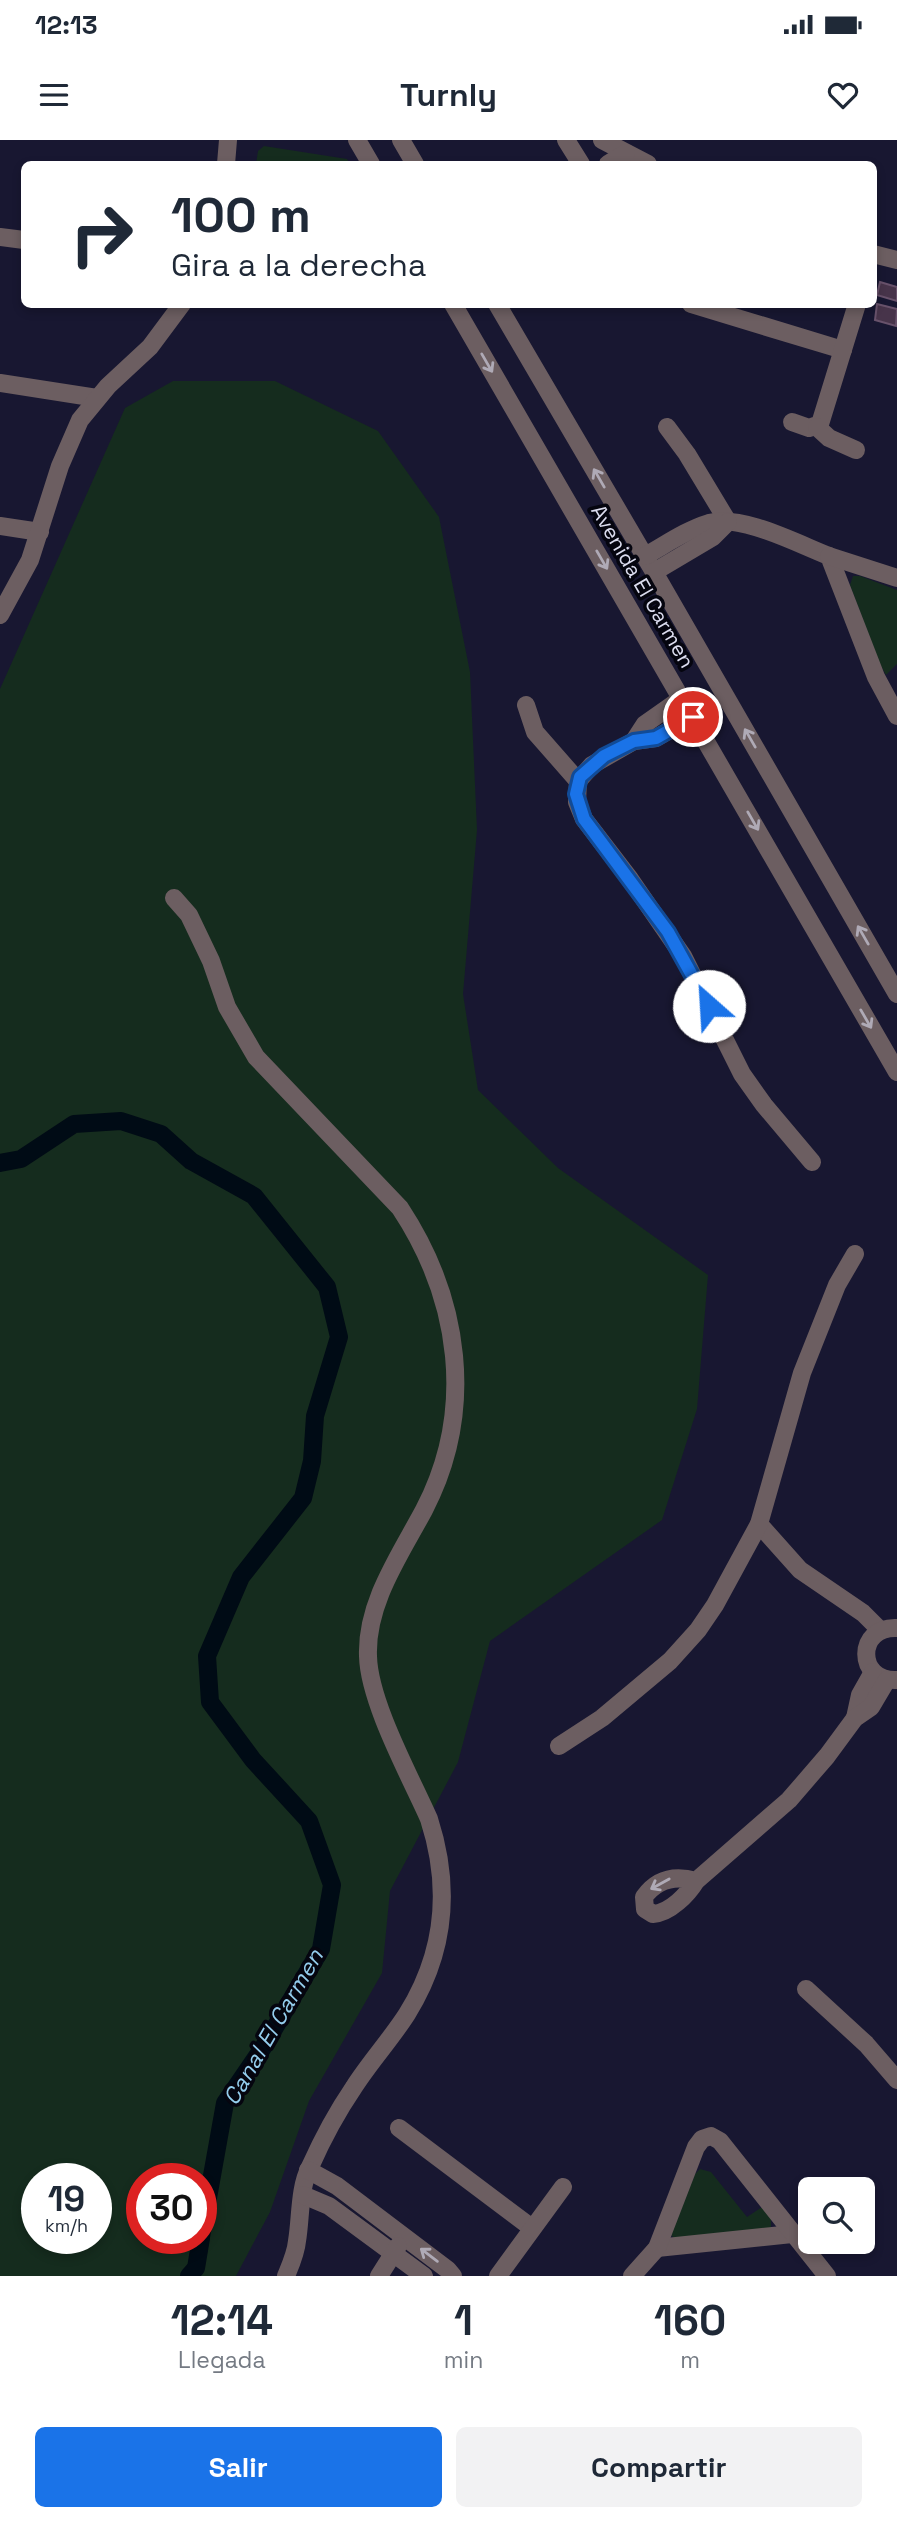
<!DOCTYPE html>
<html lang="es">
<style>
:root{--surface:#fff;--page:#f2f2f3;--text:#1f2937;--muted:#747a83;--accent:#1a73e8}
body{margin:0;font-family:"Space Grotesk",sans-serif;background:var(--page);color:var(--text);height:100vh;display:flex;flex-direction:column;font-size:26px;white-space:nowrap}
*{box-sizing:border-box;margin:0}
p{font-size:23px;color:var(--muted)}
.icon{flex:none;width:38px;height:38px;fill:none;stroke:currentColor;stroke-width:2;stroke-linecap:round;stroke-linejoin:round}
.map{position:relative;height:2136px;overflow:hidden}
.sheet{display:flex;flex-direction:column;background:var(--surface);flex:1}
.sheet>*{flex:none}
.hud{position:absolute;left:21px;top:21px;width:856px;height:147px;border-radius:10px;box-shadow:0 4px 10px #0003;background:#fff;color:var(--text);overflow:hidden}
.tools{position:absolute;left:798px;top:2037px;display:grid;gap:14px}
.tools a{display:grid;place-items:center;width:77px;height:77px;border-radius:10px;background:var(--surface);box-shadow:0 4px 10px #0003;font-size:35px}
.speed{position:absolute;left:21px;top:2023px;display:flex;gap:14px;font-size:35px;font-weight:700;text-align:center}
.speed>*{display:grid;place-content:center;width:91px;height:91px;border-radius:50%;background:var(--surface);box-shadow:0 4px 10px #0003;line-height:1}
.speed small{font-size:18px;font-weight:400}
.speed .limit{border:10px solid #d22;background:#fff;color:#111}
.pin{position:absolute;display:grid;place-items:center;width:60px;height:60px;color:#fff;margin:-30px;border:4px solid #fff;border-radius:50%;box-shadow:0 2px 7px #0007}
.me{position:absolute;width:77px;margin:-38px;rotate:334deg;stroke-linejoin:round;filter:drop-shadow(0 0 5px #0008)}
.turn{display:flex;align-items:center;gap:24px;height:147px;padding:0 35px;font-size:32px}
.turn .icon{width:91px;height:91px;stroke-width:2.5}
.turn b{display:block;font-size:49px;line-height:60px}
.eta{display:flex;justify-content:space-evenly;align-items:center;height:119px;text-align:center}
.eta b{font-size:42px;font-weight:800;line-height:49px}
.action{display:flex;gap:14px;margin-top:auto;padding:14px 35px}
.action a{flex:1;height:80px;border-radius:10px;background:var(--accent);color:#fff;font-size:28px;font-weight:800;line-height:80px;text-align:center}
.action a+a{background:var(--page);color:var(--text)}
.status{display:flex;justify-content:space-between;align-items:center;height:49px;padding:0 35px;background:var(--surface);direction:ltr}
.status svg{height:19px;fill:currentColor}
header{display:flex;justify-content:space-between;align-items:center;height:91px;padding:0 35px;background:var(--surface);font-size:32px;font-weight:800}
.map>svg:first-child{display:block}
.green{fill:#152c1e;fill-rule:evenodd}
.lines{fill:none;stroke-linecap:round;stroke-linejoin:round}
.canal{stroke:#000b15;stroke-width:18}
.building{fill:#47344a;stroke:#68526b;stroke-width:2}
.minor{stroke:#6c5e61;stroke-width:18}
.oneway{stroke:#afaab6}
.route-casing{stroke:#114b97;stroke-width:18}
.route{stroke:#1a73e8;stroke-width:12}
.labels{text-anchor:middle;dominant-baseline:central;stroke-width:7;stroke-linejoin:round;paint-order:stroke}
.street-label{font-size:21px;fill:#dbdcee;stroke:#05050f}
.water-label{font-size:23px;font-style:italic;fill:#94cded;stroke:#05050f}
</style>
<div class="status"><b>12:13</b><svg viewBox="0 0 49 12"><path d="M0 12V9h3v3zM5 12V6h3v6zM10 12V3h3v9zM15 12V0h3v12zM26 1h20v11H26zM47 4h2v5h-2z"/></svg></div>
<header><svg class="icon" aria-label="menu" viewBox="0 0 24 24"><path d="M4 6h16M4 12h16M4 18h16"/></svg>Turnly<svg class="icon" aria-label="heart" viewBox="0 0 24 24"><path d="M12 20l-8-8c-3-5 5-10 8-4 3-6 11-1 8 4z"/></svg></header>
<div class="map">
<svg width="897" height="2136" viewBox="0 0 897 2136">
<rect width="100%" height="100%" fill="#181731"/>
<!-- green -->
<g class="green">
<path d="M264,6L347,19L350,24H256L258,11Z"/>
<path d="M173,241H275L378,291L439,377L470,532L477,690L463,854L478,950L558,1028L708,1135L697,1269L662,1380L490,1501L458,1622L390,1751L382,1833L309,1961L270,2072L236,2136H0V549L125,268ZM37,2039H96V2098H37ZM142,2039H201V2098H142Z"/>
<path d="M853,436H860L897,450V524L886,535L879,522L850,445Z"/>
<path d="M700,2029L711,2032L747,2077L762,2067L771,2077V2088L674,2098L671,2095L695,2034Z"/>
</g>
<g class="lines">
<!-- canal -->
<g class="canal">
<path d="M0,1023L21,1019L74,984L121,981L161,994L191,1021L254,1056L327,1147L339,1197L315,1276L312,1321L303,1358L241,1437L207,1516L210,1562L253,1620L309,1681L332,1745L321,1809L264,1906L225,1963L201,2097"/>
<path d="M189,2136L196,2128L201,2098"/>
</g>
</g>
<!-- building -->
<g class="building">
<path d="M880,142L897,147V161L877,155Z"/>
<path d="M877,164L897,169L896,186L875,180Z"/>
</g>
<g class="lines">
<!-- minor -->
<g class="minor">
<path d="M357,0L371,24"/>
<path d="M401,0L415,24"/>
<path d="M566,0L581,24"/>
<path d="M602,0L648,24"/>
<path d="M226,24L228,0"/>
<path d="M608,24L626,13"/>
<path d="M0,97L24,100"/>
<path d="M873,114L897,120"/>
<path d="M453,164L897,932"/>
<path d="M497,164L654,432L897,854"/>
<path d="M691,164L843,210"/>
<path d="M0,243L97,258"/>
<path d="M792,282L809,288L820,284L857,164"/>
<path d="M667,287L687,314L728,382"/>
<path d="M817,287L829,298L856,310"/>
<path d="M0,386L40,392"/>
<path d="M645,416C665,405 686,390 709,383C742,374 798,404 829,416L876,537L897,576"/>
<path d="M829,416L897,438"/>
<path d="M654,432L713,397L728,382"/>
<path d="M0,475L30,420L60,326L80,280L108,246L150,207L182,164"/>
<path d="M526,565L535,592L578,641"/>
<path d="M693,577L656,598L634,601L592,625L578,641L577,662L584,679L630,739L683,816L742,934L764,965L812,1022"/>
<path d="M634,601L645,584L682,558"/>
<path d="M174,758L189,775L211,821L227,867L256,917L400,1068C460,1159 476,1270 424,1370C400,1415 366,1463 368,1516C369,1562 410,1636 429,1679C451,1747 445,1813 407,1874C391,1899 370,1922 354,1947C337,1972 322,2000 310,2027C299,2048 301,2077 297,2101C296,2113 291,2124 286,2136"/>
<path d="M759,1384L800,1430L863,1473L880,1490"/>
<path d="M897,1488C856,1486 856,1542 897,1540"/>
<path d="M855,1578L860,1555L873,1532"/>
<path d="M559,1606L602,1578L670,1521L698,1490L715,1465L759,1384L802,1233L837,1145L855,1114"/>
<path d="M696,1741C675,1735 657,1739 644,1757L645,1769L653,1774C670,1773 688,1754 696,1741L789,1660L827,1616L855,1578L871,1567L887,1540"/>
<path d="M806,1849L866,1904L897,1940"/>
<path d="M399,1988L532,2088"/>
<path d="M308,2030L337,2046L448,2130L453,2136"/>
<path d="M303,2055L329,2066L424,2136"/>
<path d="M657,2108L792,2094"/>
<path d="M379,2136L398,2106"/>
<path d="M498,2136L563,2047"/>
<path d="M632,2136L657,2108L696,2007L702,1999L711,1996L720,2001L827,2136"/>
</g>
</g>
<!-- one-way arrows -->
<defs><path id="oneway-shaft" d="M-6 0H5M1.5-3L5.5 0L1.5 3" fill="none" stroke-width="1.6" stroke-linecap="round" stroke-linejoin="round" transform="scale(1.75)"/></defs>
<g class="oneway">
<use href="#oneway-shaft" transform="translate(487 223) rotate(60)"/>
<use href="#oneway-shaft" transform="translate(599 338) rotate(-120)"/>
<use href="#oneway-shaft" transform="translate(602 420) rotate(60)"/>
<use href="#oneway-shaft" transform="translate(750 598) rotate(-120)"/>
<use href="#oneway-shaft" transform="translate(753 681) rotate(60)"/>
<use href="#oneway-shaft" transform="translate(863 795) rotate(-120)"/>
<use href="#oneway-shaft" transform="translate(866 879) rotate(60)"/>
<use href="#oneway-shaft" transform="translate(660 1744) rotate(151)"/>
<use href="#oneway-shaft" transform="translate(429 2115) rotate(-143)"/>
</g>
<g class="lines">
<!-- route casing -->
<g class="route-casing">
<path id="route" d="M693,577L656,598L634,601L604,616L580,637L576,654L584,679L668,792L709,866"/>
</g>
<!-- route -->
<use href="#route" class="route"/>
</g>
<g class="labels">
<!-- street labels -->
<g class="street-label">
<text transform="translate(643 446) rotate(60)">Avenida El Carmen</text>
</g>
<!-- water labels -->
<g class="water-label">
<text transform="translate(273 1887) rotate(-60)">Canal El Carmen</text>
</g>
</g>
</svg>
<div class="tools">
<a><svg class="icon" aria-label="search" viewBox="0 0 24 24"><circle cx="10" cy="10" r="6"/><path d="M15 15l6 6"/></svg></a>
</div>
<div class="speed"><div>19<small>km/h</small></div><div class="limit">30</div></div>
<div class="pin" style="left:693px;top:577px;background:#d93025"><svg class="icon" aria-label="arrive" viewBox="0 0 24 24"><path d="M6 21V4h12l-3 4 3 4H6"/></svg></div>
<svg class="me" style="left:709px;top:866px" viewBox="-20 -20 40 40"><circle r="19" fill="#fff"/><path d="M0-13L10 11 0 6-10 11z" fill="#1a73e8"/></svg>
<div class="hud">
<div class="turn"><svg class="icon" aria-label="right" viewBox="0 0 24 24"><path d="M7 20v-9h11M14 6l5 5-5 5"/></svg><div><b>100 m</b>Gira a la derecha</div></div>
</div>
</div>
<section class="sheet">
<div class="eta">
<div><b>12:14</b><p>Llegada</p></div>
<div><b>1</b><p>min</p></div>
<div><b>160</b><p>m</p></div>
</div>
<div class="action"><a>Salir</a><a>Compartir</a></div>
</section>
